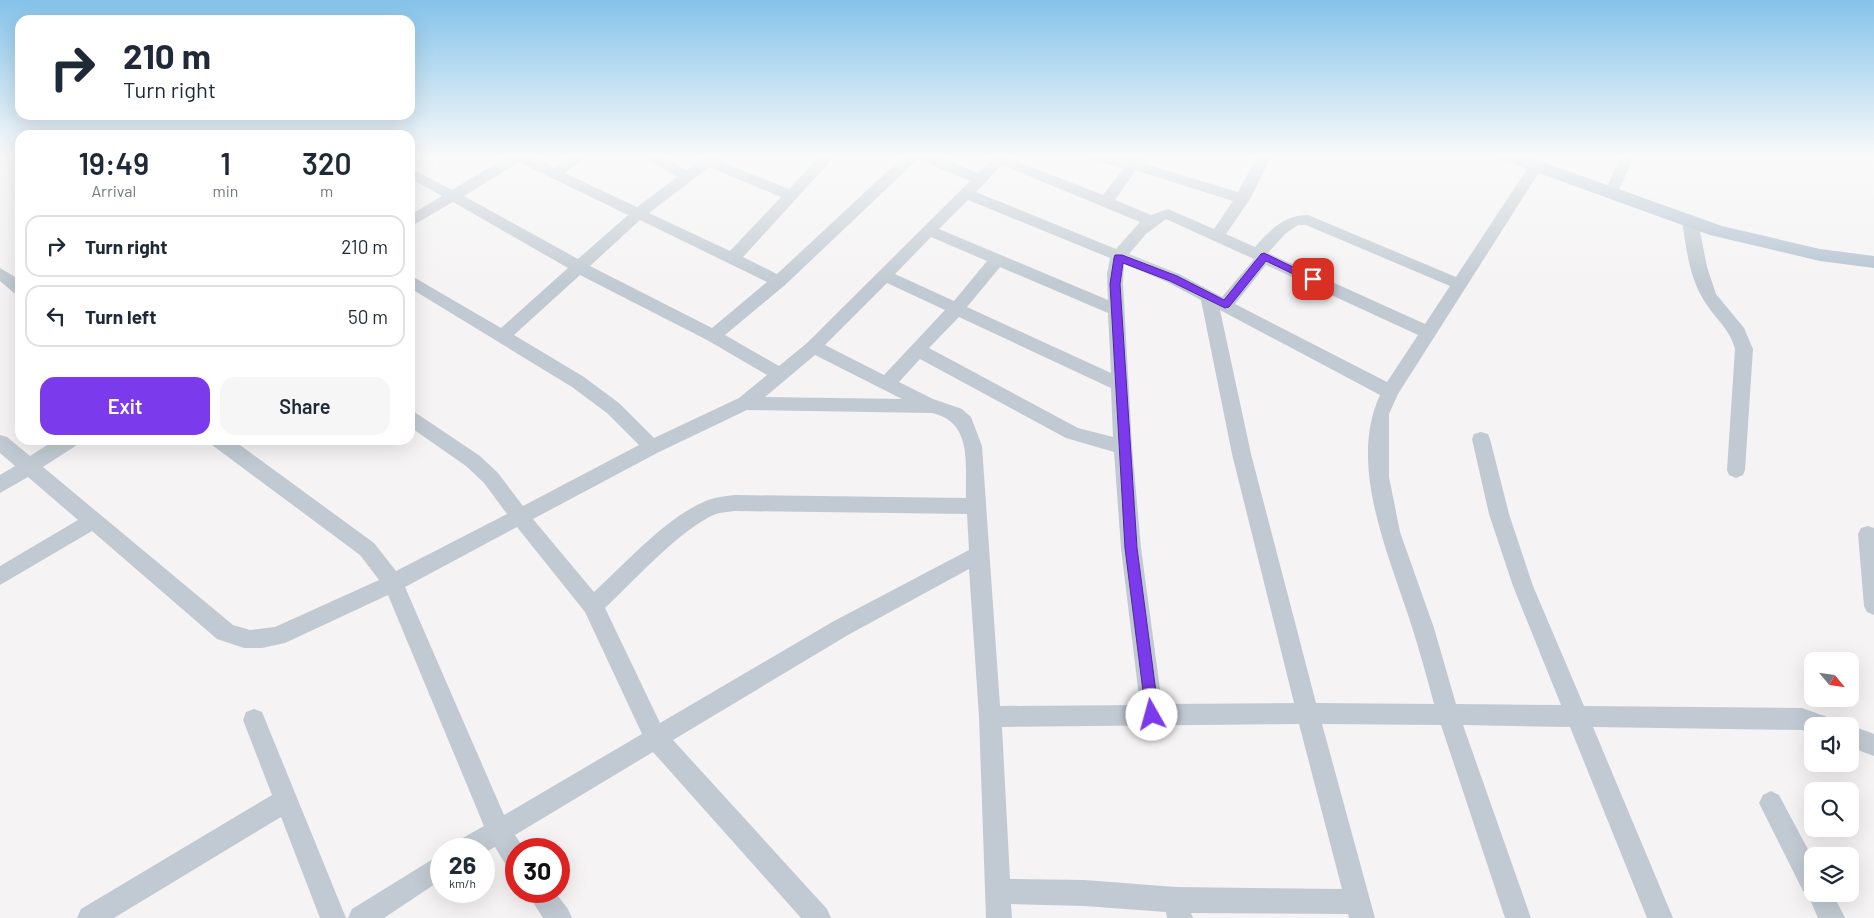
<!DOCTYPE html>
<style>
:root{--surface:#fff;--page:#f6f6f7;--text:#1f2937;--muted:#747a83;--line:#e0e1e3;--accent:#7c3aed}
body{margin:0;font-family:Barlow,sans-serif;background:var(--page);color:var(--text);height:100vh;display:flex;flex-direction:column;font-size:19px;white-space:nowrap}
*{box-sizing:border-box;margin:0}
p{font-size:16px;color:var(--muted)}
.icon{flex:none;width:28px;height:28px;fill:none;stroke:currentColor;stroke-width:2;stroke-linecap:round;stroke-linejoin:round}
.map{position:relative;flex:1;overflow:hidden}
.drawer{position:absolute;left:15px;top:130px;width:400px;height:315px;display:flex;flex-direction:column;background:var(--surface);border-radius:15px;box-shadow:0 5px 20px #0002}
.drawer>*{flex:none}
.banner{position:absolute;left:15px;top:15px;width:400px;height:105px;border-radius:15px;box-shadow:0 5px 20px #0002;background:#fff;color:var(--text);overflow:hidden}
.needle{width:32px;rotate:119deg}
.fabs{position:absolute;left:1804px;top:652px;display:grid;gap:10px}
.fabs a{display:grid;place-items:center;width:55px;height:55px;border-radius:10px;background:var(--surface);box-shadow:0 5px 20px #0002;font-size:25px}
.speed{position:absolute;left:430px;top:838px;display:flex;gap:10px;font-size:25px;font-weight:700;text-align:center}
.speed>*{display:grid;place-content:center;width:65px;height:65px;border-radius:50%;background:var(--surface);box-shadow:0 5px 20px #0002;line-height:1}
.speed small{font-size:12px;font-weight:400}
.speed .limit{border:8px solid #d22;background:#fff;color:#111}
.pin{position:absolute;display:grid;place-items:center;width:42px;height:42px;color:#fff;margin:-21px;border-radius:10px;box-shadow:0 2px 8px #0006}
.me{position:absolute;width:55px;margin:-28px;rotate:353deg;stroke-linejoin:round;filter:drop-shadow(0 0 4px #0008)}
.turn{display:flex;align-items:center;gap:18px;height:105px;padding:0 25px;font-size:22px}
.turn .icon{width:65px;height:65px;stroke-width:2.5}
.turn b{display:block;font-size:35px;line-height:42px}
.eta{display:flex;justify-content:space-evenly;align-items:center;height:85px;text-align:center}
.eta b{font-size:30px;font-weight:600;line-height:35px}
.action{display:flex;gap:10px;margin-top:auto;padding:10px 25px}
.action a{flex:1;height:58px;border-radius:15px;background:var(--accent);color:#fff;font-size:20px;font-weight:600;line-height:58px;text-align:center}
.action a+a{background:var(--page);color:var(--text)}
ul{padding:0;list-style:none}
li{display:flex;align-items:center;gap:15px;height:62px;margin:0 10px 8px;padding:0 15px;border:2px solid var(--line);border-radius:15px}
li div{flex:1}
li b{display:block;font-size:19px}
li em{font-style:normal}
.map>svg:first-child{display:block}
.lines{fill:none;stroke-linecap:round;stroke-linejoin:round}
.minor{fill:#c1cad2;fill-rule:evenodd}
.major{fill:#b3c2d1;fill-rule:evenodd}
.route{fill:#7c3aed;stroke:#51269a}
</style>
<div class="map">
<svg width="1874" height="918" viewBox="0 0 1874 918">
<rect width="100%" height="100%" fill="#f5f3f3"/>
<g class="lines">
<!-- minor -->
<g class="minor">
<path d="M509,155H528L554,167L573,155H590L565,173L637,207L677,177L641,155H659L686,170L706,155H722L717,160L789,189L821,155H836L743,257L777,274L905,155H934L978,173L996,155H1011L1009,158L1103,195L1124,168L1082,158L1080,155H1107L1129,160L1133,155H1143L1145,158L1142,163L1238,192L1258,155H1272L1250,199L1226,234L1255,247C1270,230 1284,215 1308,215L1456,277L1531,163H1541L1543,166L1398,394L1389,414V477L1400,532L1434,628L1456,704L1561,705L1513,586L1489,514L1472,439L1474,434L1481,432L1488,434L1490,439L1509,514L1533,586L1584,706L1802,708L1830,718L1833,726H1812V733L1802,730L1593,727L1673,918H1647L1570,727L1463,725L1531,918H1505L1441,725L1322,724L1375,918H1349L1348,914L1191,913L1193,918H1167L1166,912L1084,906L1011,904L1012,918H986L979,717L969,569L848,635L673,740L827,909L831,918H801L653,752L515,835L524,849H516V870L507,867L495,847L484,853V849H456L459,840L484,826L388,595L285,643L262,648H244L217,639L92,531L0,585V566L78,520L28,477L0,493V475L15,466L0,453V435L7,437L30,456L55,440H79L77,445L43,467L233,625L250,630L275,627L379,580L360,555L212,445L210,440H233L374,543L396,571L507,514L484,483L466,466L410,427V411L416,413L480,456L498,473L523,506L639,445L607,413L572,387L410,288V275L501,328L568,268L453,202L410,227V215L442,196L410,178V168L452,190ZM918,159L970,181L807,343L779,366L725,335L785,285ZM519,162L628,215L578,259L464,196ZM1002,165L1140,222L1116,249L976,192ZM709,167L781,197L730,251L649,213ZM1136,170L1141,172L1233,201L1214,229L1168,209L1151,215L1115,200ZM968,200L1110,258L1107,274L1108,300L939,229ZM1166,219L1254,259L1222,297L1179,274L1129,254L1146,234ZM640,220L767,282L712,328L590,266ZM1298,225H1306L1450,286L1425,324L1268,253L1285,234ZM931,237L987,261L954,301L895,274ZM1124,264L1167,282L1201,300L1232,454L1294,703L1162,704L1141,548L1132,446L1123,284ZM1266,265L1418,335L1387,382L1235,304ZM1000,267L1108,313L1111,373L967,307ZM580,275L707,340L767,375L739,398L654,438L619,403L584,377L514,335ZM887,283L945,310L884,375L825,345ZM1220,310L1380,395C1347,466 1390,557 1412,627C1420,652 1427,678 1434,704L1316,703L1251,454ZM959,317L1111,388L1113,437L1078,428L929,348ZM815,355L902,399L765,397ZM920,359L1066,438L1114,452L1121,548L1140,705L1000,706L982,446L971,417L962,409L933,399L899,382ZM747,410L932,413C973,422 965,464 966,498L735,495C726,496 717,497 708,500C666,517 628,561 594,592L533,519L659,452ZM735,511L967,514L969,550L834,621L660,723L605,608C633,582 681,528 716,514C722,512 729,512 735,511ZM517,527L585,612L642,734L504,815L405,587ZM1299,724L1342,889L1176,887L1084,880L1010,879L1002,727Z"/>
<path d="M1621,155H1635L1616,196H1606L1604,193Z"/>
<path d="M1690,216L1698,221L1707,267L1716,294L1744,328L1753,349L1745,470L1743,475L1736,478L1729,475L1727,470L1735,349C1730,328 1712,316 1702,297C1689,275 1686,246 1682,221Z"/>
<path d="M0,268L20,280V295L14,293L0,281Z"/>
<path d="M1868,526L1874,528V615L1867,612L1864,606L1858,534L1861,528Z"/>
<path d="M254,709L262,712L346,918H320L281,817L114,918H77L81,909L272,795L243,720L246,712Z"/>
<path d="M1850,725L1874,734V756L1850,747V726H1847Z"/>
<path d="M1771,791L1779,795L1812,857V894H1833L1845,918H1818L1807,892L1803,891L1759,803L1763,795Z"/>
<path d="M441,854V880L384,918H348L352,909Z"/>
<path d="M526,891H554L568,909L572,918H543Z"/>
</g>
<!-- major -->
<path class="major" d="M1497,155H1523L1722,226L1820,249L1874,256V268L1820,261L1710,235L1500,159Z"/>
</g>
<!-- sky -->
<linearGradient id="sky" x2="0" y2="1"><stop stop-color="#85c3ea"/><stop offset="0.55" stop-color="#fafafa"/><stop offset="1" stop-color="#fafafa" stop-opacity="0"/></linearGradient>
<rect width="1874" height="284" fill="url(#sky)"/>
<!-- route -->
<path class="route" d="M1264,253L1318,279L1317,282H1310L1266,261L1229,307L1225,308L1170,281L1123,263L1120,284L1137,548L1159,715L1157,720L1152,721L1148,720L1146,715L1125,548L1110,284L1114,258L1115,255H1122L1177,276L1224,300L1261,254Z"/>
</svg>
<div class="fabs">
<a><svg class="needle" viewBox="-14 -14 28 28"><path d="M0-13l5 13h-10z" fill="#e53935"/><path d="M0 13l5-13h-10z" fill="#747a83"/></svg></a>
<a><svg class="icon" aria-label="sound" viewBox="0 0 24 24"><path d="M4 9h4l5-4v14l-5-4H4zM17 9q2 3 0 6"/></svg></a>
<a><svg class="icon" aria-label="search" viewBox="0 0 24 24"><circle cx="10" cy="10" r="6"/><path d="M15 15l6 6"/></svg></a>
<a><svg class="icon" aria-label="layers" viewBox="0 0 24 24"><path d="M12 4l9 5-9 5-9-5zM3 14l9 5 9-5"/></svg></a>
</div>
<div class="speed"><div>26<small>km/h</small></div><div class="limit">30</div></div>
<div class="pin" style="left:1313px;top:279px;background:#d93025"><svg class="icon" aria-label="arrive" viewBox="0 0 24 24"><path d="M6 21V4h12l-3 4 3 4H6"/></svg></div>
<svg class="me" style="left:1152px;top:715px" viewBox="-20 -20 40 40"><circle r="19" fill="#fff"/><path d="M0-13L10 11 0 6-10 11z" fill="#7c3aed"/></svg>
<div class="banner">
<div class="turn"><svg class="icon" aria-label="right" viewBox="0 0 24 24"><path d="M7 20v-9h11M14 6l5 5-5 5"/></svg><div><b>210 m</b>Turn right</div></div>
</div>
<section class="drawer">
<div class="eta">
<div><b>19:49</b><p>Arrival</p></div>
<div><b>1</b><p>min</p></div>
<div><b>320</b><p>m</p></div>
</div>
<ul>
<li><svg class="icon" aria-label="right" viewBox="0 0 24 24"><path d="M7 20v-9h11M14 6l5 5-5 5"/></svg><div><b>Turn right</b></div><em>210 m</em></li>
<li><svg class="icon" aria-label="left" viewBox="0 0 24 24"><path d="M17 20v-9H6M10 6l-5 5 5 5"/></svg><div><b>Turn left</b></div><em>50 m</em></li>
</ul>
<div class="action"><a>Exit</a><a>Share</a></div>
</section>
</div>
